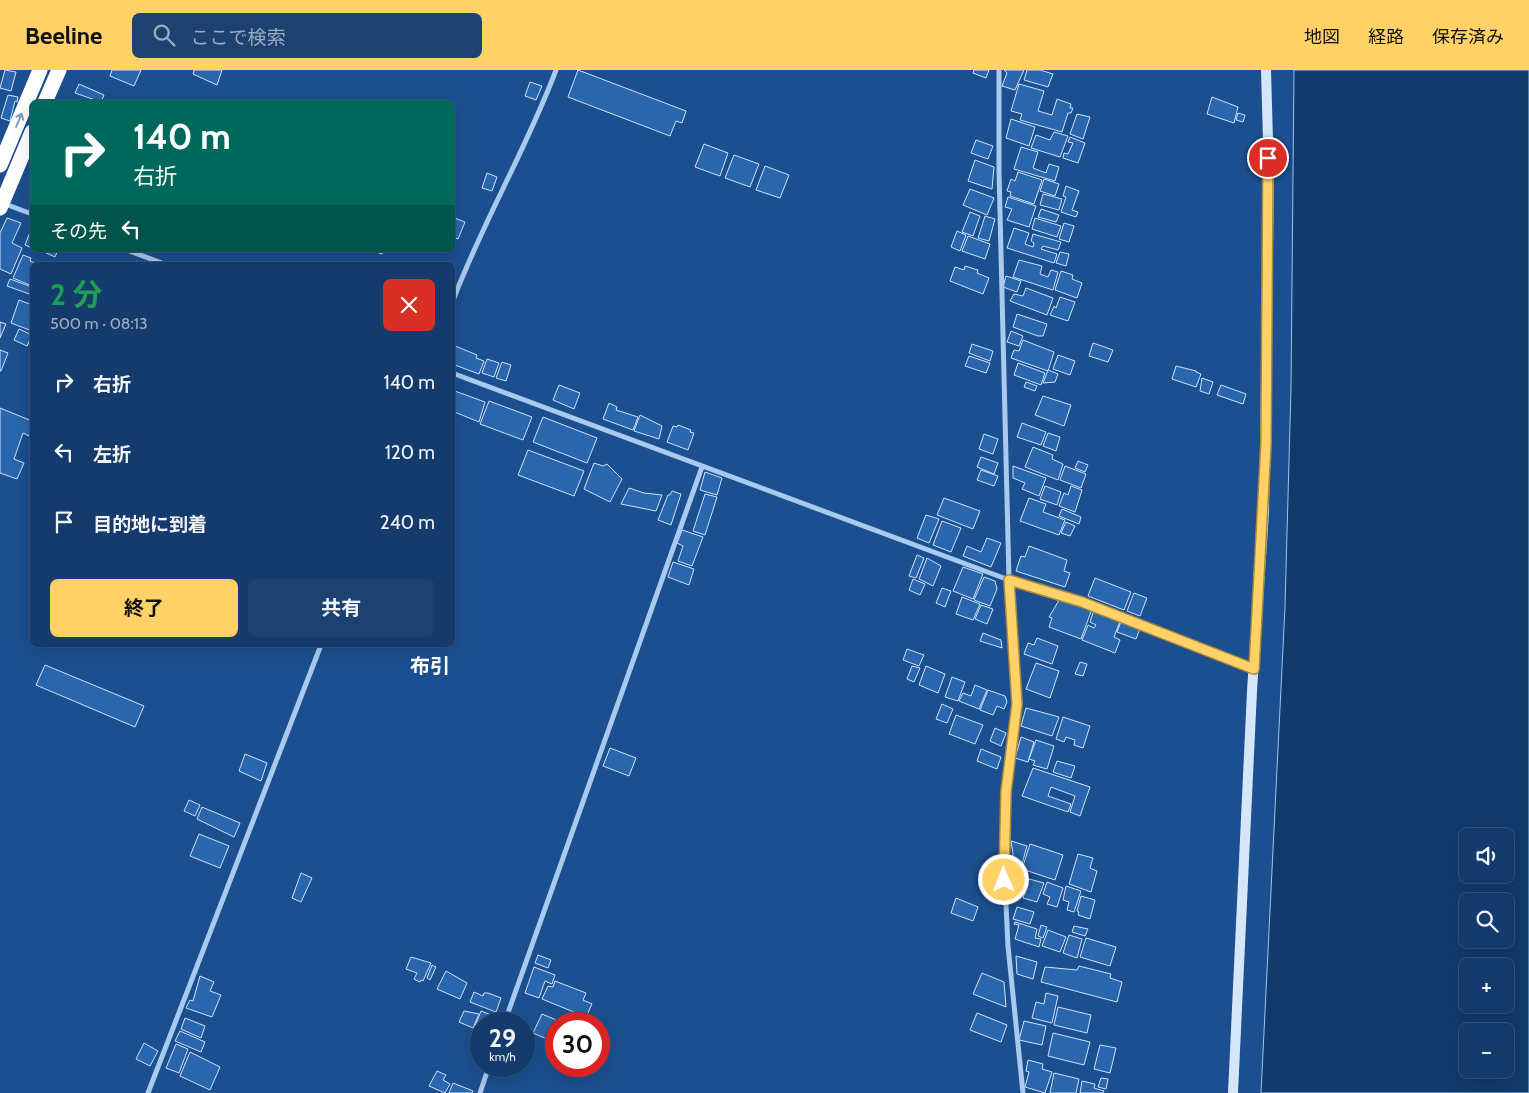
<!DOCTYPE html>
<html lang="ja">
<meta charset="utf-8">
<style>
:root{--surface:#143b6b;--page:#1d4271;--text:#f1f3f6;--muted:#9dadc1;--line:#33557e;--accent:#ffd166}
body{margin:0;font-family:Cabin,"Noto Sans JP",sans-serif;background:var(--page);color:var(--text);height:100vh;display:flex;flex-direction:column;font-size:19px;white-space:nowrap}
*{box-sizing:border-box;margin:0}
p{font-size:16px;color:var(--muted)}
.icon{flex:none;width:28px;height:28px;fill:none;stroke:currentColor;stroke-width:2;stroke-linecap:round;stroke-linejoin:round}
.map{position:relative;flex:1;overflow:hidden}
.panel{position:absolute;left:30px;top:192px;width:425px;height:385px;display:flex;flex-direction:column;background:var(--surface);border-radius:8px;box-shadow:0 5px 20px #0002,0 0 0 1px var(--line)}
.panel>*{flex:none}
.banner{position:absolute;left:30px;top:30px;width:425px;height:152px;border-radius:8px;box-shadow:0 5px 20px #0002,0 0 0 1px var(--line);background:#00695c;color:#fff;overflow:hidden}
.fabs{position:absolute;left:1459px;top:758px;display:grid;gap:10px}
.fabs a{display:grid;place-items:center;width:55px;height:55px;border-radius:8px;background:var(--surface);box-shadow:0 5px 20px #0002,0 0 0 1px var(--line);font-size:25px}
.speed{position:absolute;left:470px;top:942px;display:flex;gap:10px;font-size:25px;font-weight:700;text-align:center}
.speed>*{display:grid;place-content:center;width:65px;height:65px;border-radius:50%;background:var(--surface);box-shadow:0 5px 20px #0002,0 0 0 1px var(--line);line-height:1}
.speed small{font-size:12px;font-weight:400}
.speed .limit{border:8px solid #d22;background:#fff;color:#111}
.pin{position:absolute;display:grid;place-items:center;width:42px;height:42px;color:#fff;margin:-21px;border:2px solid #fff;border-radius:50%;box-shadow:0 1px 5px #0007}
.me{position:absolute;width:55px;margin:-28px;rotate:359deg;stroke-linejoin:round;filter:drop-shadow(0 0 4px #0008)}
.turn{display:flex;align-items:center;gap:18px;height:105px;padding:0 20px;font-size:22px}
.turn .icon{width:65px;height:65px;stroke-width:2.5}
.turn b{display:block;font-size:35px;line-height:42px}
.then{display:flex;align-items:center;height:48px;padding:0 20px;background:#0003;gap:10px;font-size:19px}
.round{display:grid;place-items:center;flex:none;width:52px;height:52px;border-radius:8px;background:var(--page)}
.headline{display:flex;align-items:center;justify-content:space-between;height:85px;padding:0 20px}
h1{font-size:30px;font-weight:700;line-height:38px;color:#1e9e55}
.action{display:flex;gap:10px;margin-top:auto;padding:10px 20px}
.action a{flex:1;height:58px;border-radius:8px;background:var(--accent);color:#111;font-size:20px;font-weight:700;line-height:58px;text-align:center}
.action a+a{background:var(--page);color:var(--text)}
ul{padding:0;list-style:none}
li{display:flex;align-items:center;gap:15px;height:70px;padding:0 20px}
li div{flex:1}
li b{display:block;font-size:19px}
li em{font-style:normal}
header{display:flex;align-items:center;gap:30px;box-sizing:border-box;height:70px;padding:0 25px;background:var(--accent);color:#111}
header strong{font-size:24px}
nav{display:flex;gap:28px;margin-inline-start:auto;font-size:18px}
.search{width:350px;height:45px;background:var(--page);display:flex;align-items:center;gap:12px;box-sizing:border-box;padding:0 18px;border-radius:8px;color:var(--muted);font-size:19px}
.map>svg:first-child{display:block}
.water{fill:#123a6d;stroke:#9cc4f0;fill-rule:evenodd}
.building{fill:#2a66ad;stroke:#cfe3fa}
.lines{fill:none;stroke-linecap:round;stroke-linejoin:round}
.lane{stroke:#a9c9ee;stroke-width:4}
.street{stroke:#a9c9ee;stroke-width:5}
.secondary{stroke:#d6e6fa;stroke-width:10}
.highway{stroke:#fff;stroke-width:15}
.oneway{stroke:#829ec1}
.route-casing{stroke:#a68842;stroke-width:12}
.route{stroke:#ffd166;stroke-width:9}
.labels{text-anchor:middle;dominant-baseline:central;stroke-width:5;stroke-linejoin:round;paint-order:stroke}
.quarter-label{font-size:20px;font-weight:bold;fill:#fff;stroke:#1b4f8f}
</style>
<header>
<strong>Beeline</strong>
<div class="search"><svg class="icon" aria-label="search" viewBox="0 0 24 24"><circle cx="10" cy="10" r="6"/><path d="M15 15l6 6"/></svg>ここで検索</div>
<nav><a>地図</a><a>経路</a><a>保存済み</a></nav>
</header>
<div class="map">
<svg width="1529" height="1023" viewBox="0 0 1529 1023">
<rect width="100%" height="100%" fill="#1b4f8f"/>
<!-- water -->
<path class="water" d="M1294,0H1529V1023H1261L1285,537L1291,317ZM1468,766H1505V804H1468ZM1468,831H1505V869H1468ZM1468,896H1505V934H1468ZM1505,961V999H1468V961Z"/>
<!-- building -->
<g class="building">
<path d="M5,0L16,2L11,21L0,18Z"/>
<path d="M112,0H141L134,16L110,6Z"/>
<path d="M194,0H222L217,15L193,4Z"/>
<path d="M578,0L686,41L682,53L676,51L670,66L568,27Z"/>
<path d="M974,0H989L986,8L973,3Z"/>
<path d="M1004,0H1024L1015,20L1002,16L1007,3Z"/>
<path d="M1027,0H1040L1053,4L1048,17L1024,10Z"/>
<path d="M530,12L542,16L536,30L525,26Z"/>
<path d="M79,14L104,25L101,32L75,23Z"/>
<path d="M1019,14L1044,21L1038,41L1052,45L1057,29L1071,34L1070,38H1073L1071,43H1068L1062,62L1020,50L1022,44L1011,41Z"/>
<path d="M8,25L18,27L17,32L15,31L10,51L1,48Z"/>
<path d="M1212,27L1238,37L1234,53L1207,44Z"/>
<path d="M1238,43L1245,45L1243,52L1236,50Z"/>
<path d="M1077,44L1090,47L1083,69L1070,64Z"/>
<path d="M1011,49L1035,57L1029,76L1006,68Z"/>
<path d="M1054,62L1068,66L1060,87L1031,78L1036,65L1050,70Z"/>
<path d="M1070,67L1085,73L1078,93L1063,88L1064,83L1068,84L1073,73L1068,72Z"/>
<path d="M976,70L993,76L988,89L971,83Z"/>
<path d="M704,74L728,83L720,106L695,97Z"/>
<path d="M1021,77L1038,82L1033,98L1046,103L1049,94L1059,97L1055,111L1014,99Z"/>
<path d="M734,85L759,94L750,117L725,108Z"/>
<path d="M975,90L994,97L992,119L968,111Z"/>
<path d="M765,96L789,105L780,128L756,120Z"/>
<path d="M1018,102L1042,110L1034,134L1010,126L1011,122L1007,121L1011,109L1015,111Z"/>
<path d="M487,103L497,107L492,121L482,118Z"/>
<path d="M1044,109L1059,114L1055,126L1040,121Z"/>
<path d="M1066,116L1079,121L1072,140L1078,142L1076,147L1061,142L1066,127L1063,126Z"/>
<path d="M970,119L994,128L987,145L963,135Z"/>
<path d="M1043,124L1062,129L1059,140L1040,135Z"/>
<path d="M1008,127L1036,136L1029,157L1007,150L1012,139L1005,137Z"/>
<path d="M1041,139L1059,145L1056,152L1038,147Z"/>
<path d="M970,142L980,146L973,166L962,162Z"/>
<path d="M985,146L995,149L989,171L978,168Z"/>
<path d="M452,147L465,152L458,169L452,167Z"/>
<path d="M7,148L21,153L12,173L22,178L11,204L0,199V163Z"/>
<path d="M1035,148L1061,156L1057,167L1032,159Z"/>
<path d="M1064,153L1074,156L1069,172L1059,169Z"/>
<path d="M1014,158L1029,163L1025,174L1033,177L1034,173L1031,171L1033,164L1061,172L1058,180L1043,176L1041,179L1057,184L1054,193L1007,178Z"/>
<path d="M957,161L966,165L960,181L951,177Z"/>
<path d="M30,162L32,163V178L25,175Z"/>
<path d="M968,166L990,174L985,189L962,181Z"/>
<path d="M40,180H58L55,187Z"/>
<path d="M371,180H383L382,184Z"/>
<path d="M1060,182L1069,184L1066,196L1056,193Z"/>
<path d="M23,185L31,188L30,191L40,195H32V216L13,208Z"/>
<path d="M1019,190L1042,196L1040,204L1048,207L1051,200L1058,202L1053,220L1013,207Z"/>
<path d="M136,191L148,195H135Z"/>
<path d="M965,196L978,200L977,203L989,208L983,224L950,211L955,197L964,200Z"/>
<path d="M1061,201L1073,205L1072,209L1082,213L1077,228L1055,220Z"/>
<path d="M1006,206L1021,211L1017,222L1003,217Z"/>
<path d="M10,209L32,217V225L7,216Z"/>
<path d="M1026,218L1053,228L1047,245L1010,231L1014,224L1023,226Z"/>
<path d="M1060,227L1075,232L1068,251L1050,245L1054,236L1056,238Z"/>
<path d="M19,230L32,235V261L11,253Z"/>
<path d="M1017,244L1047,254L1043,266H1038L1013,257Z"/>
<path d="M0,252L6,254L0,268Z"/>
<path d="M19,259L32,265L27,276L14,270Z"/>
<path d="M1011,261L1023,266L1019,276L1007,272Z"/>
<path d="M1023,270L1054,282L1048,301L1011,288L1014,280L1019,281Z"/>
<path d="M1093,273L1113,280L1108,292L1089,286Z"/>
<path d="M972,274L993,281L990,291L969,283Z"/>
<path d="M453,275L477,285L476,288L484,291L479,304L452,294Z"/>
<path d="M0,280L8,283L1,301H0Z"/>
<path d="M1058,285L1075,291L1070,305L1053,299Z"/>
<path d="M969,286L990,293L986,303L965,296Z"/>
<path d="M487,289L499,293L494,307L482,303Z"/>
<path d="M502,292L511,295L506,311L496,308Z"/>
<path d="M1018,293L1045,303L1041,315L1014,305Z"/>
<path d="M1176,296L1196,301V302L1201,304L1196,317L1172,309Z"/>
<path d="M1048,300L1058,304L1055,312L1043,313Z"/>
<path d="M1202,308L1213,312L1209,324L1200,321Z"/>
<path d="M1026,312L1037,316L1035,321L1024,317Z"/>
<path d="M559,315L580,323L574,339L553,330Z"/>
<path d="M1221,315L1246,324L1243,334L1217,325Z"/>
<path d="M452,320L485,332L479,352L452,341Z"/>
<path d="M1043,326L1071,335L1064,356L1035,345Z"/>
<path d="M489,331L532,347L523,370L480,354Z"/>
<path d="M609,333L617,337L616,340L638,347L633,360L603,349Z"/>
<path d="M0,338L32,351L29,366L23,363L14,389L24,393L17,409L0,403Z"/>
<path d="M640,345L662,356L659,369L634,361Z"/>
<path d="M543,347L597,368L587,393L533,372Z"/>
<path d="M1022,353L1046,362L1041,375L1017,367Z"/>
<path d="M678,355L691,360L690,362L694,363L688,380L667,372L673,356L677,357Z"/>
<path d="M1048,363L1060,367L1056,381L1043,376Z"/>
<path d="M984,364L998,369L993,384L979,379Z"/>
<path d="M1033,377L1053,385L1052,389L1063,394L1058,410L1025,397Z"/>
<path d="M528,380L584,401L574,426L518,405Z"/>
<path d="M981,387L998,393L994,404L977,397Z"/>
<path d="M1078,391L1088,395L1085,402L1075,398Z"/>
<path d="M594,393L603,396L607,394L622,409L610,432L584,419Z"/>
<path d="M1013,396L1046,408L1039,426L1022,419L1025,413L1013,408Z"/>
<path d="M1065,396L1086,404L1081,418L1060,410Z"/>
<path d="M981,400L998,406L994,416L977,410Z"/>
<path d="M705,402L722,408L717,425L700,420Z"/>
<path d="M1045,416L1061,422L1057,435L1040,429Z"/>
<path d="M1071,416L1082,420L1075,442L1059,436L1064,423L1068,425Z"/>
<path d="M629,418L644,423L662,425L656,441L621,434Z"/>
<path d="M672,421L681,424L671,455L658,450L668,425H670Z"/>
<path d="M705,424L717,427L705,465L693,461Z"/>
<path d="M944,428L980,441L973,459L937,445Z"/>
<path d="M1029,428L1046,434L1043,442L1065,450L1059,465L1020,451Z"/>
<path d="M1062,439L1081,447L1079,454L1059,446Z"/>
<path d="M926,445L939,449L929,473L917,468Z"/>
<path d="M942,451L961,458L951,482L933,475Z"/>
<path d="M1066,452L1075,456L1070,466L1061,463Z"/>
<path d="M682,460L703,467L692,496L678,491L683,476L677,473Z"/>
<path d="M987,468L1001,473L991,497L963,486L967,476L981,482Z"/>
<path d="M1029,476L1067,490L1064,501L1070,503L1065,517L1016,501L1021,486L1025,487Z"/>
<path d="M917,485L924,488L916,508L909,506Z"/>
<path d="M927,488L941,496L933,516L919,509Z"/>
<path d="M673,492L694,499L689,515L668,507Z"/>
<path d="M963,497L983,504L973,529L953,521Z"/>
<path d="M984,507L995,511L997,519L990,536L974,530Z"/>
<path d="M1095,508L1131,522L1124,540L1088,526Z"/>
<path d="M913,509L925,514L920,525L909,520Z"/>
<path d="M942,518L951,521L945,537L936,533Z"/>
<path d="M1134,523L1147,528L1140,546L1127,541Z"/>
<path d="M962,527L980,534L973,550L956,544Z"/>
<path d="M1061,527L1092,539L1081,569L1049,557L1052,548L1049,547Z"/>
<path d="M981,535L993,539L987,554L975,549Z"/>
<path d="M1094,540L1121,549L1114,567L1120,570L1115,583L1082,570L1088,555L1094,558L1096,555L1090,552Z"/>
<path d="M1122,549L1141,556L1136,569L1117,562Z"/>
<path d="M983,563L1001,570L1002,578L980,571Z"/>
<path d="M1037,568L1058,576L1052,594L1024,584L1028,573L1034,575Z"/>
<path d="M907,579L924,585L919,596L903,590Z"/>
<path d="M1080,592L1087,594L1083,606L1075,604Z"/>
<path d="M1036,593L1059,601L1050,628L1026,619Z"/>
<path d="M45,595L144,636L135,657L36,615Z"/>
<path d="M912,596L920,598L914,612L907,609Z"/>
<path d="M926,596L945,604L938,623L919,615Z"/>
<path d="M952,607L965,612L958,631L945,627Z"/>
<path d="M975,615L987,620L979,639L959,631L963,623L971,626Z"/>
<path d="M988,620L1005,626L1007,632L1004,639L997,636L993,645L980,640Z"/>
<path d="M942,634L953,639L947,653L936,649Z"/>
<path d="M1026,638L1059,647L1052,666L1021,656Z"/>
<path d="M956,645L983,655L975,674L949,664Z"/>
<path d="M1063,647L1090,656L1083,678L1074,675L1075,670L1066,667L1064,672L1056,669Z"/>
<path d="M995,658L1006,663L1001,676L990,671Z"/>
<path d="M1021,667L1034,672L1028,692L1015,688Z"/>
<path d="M1036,670L1054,676L1047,699L1033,695L1035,691L1029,689Z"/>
<path d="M610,678L636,688L629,706L603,696Z"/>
<path d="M981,679L1001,687L997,699L977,691Z"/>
<path d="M245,684L267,693L261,711L239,701Z"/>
<path d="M1057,691L1075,696L1071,708L1053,702Z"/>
<path d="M1033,698L1090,717L1080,746L1070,742L1075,726L1051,717L1048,726L1071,734L1068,742L1022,726Z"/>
<path d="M189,730L200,735L195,746L184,741Z"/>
<path d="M202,737L240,753L234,767L197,749Z"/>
<path d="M199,764L229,776L220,798L190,786Z"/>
<path d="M1011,771L1027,776L1022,794L1011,791L1013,784Z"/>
<path d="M1030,774L1063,785L1055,810L1022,799Z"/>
<path d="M1078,784L1093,788L1090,798L1097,801L1091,822L1069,814Z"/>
<path d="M301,803L312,808L301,832L292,828Z"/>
<path d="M1029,809L1044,813L1037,832L1023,828Z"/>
<path d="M1047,812L1063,818L1057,837L1047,834L1050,827L1043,824Z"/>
<path d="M1066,816L1081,821L1074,842L1067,840L1069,832L1063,830Z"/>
<path d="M1081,826L1095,830L1090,849L1078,845L1079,842L1077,841Z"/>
<path d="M956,828L978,837L973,851L951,843Z"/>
<path d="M1017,837L1034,842L1030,854L1013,849Z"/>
<path d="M1015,852L1037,859L1035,868L1041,869L1039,877L1015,869L1019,855L1014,854Z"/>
<path d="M1041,855L1047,857L1043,868L1038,866Z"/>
<path d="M1074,856L1088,859L1085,866L1072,862Z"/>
<path d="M1048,860L1066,867L1060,882L1042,876Z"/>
<path d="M1069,865L1082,869L1077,888L1063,883Z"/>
<path d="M1086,868L1116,877L1110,896L1080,887Z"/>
<path d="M538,885L551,890L548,898L535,893Z"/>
<path d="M1016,886L1037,892L1033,909L1017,904Z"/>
<path d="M411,887L431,893L423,911L421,910L420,912L414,909L417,903L406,899Z"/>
<path d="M432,895L436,897L430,910L427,908Z"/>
<path d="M1079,896L1111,904L1110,908L1122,912L1117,932L1041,912L1045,897L1077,900Z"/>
<path d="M534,897L555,905L552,914L545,911L539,928L525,923Z"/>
<path d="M446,901L467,913L460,929L437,919Z"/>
<path d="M982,903L1004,912L1006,937L973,924Z"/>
<path d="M200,906L214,912L210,921L221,925L212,947L186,938L190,930L193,931Z"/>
<path d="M555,911L586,923L583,930L592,934L586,947L542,929L548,916L553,917Z"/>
<path d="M474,922L483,926L484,923H488L501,928L496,942L470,932Z"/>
<path d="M1046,923L1058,926L1052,953L1032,948L1036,932L1044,934Z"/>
<path d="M1058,937L1091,945L1087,963L1054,955Z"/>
<path d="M464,941L479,944L473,958L459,952Z"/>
<path d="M481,941L499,948L497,954H481V970L471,966Z"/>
<path d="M977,943L1007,955L1001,972L970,960Z"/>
<path d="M542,944L566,954H556V973L533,963Z"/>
<path d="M185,948L205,956L201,968L181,959Z"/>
<path d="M1024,951L1046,956L1042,975L1019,970Z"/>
<path d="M180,961L205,972L201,982L175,971Z"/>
<path d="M1053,963L1090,972L1084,995L1048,986Z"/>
<path d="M478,970L481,971V981L474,978Z"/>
<path d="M144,973L158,981L150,996L136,989Z"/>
<path d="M176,974L188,979L179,1003L166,998Z"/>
<path d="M1100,975L1116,978L1110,1003L1094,999Z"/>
<path d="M190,982L220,997L210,1020L180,1006Z"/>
<path d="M1028,990L1043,994L1042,999L1052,1002L1045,1023L1025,1017L1029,1002L1026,1001Z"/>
<path d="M437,1001L446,1005L443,1010L450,1014L445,1023L429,1016Z"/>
<path d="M1054,1003L1079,1009L1076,1023H1050Z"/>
<path d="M1101,1008L1108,1009L1106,1019L1098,1017Z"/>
<path d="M1082,1011L1095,1014L1094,1018L1104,1021L1103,1023H1080Z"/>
<path d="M453,1013L473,1021L472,1023H449Z"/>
</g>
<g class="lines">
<!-- lane -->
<path class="lane" d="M1009,510L1082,532L1252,599"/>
<!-- street -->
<g class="street">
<path d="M999,0V101L1009,510L1017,634L1006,722L1004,794L1008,876L1023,1023"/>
<path d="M5,134L32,144"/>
<path d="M127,180L167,195"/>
<path d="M452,233C482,153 526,80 556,0"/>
<path d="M452,303L1009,510"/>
<path d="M504,954L702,397"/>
<path d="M148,1023L321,575"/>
<path d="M480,1023L489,996"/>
</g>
<!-- secondary -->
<path class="secondary" d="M1233,1023L1252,621L1264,442L1269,106L1266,0"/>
<!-- highway -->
<g class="highway">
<path d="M45,32L59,0"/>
<path d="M0,95L40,0"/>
<path d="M0,138L32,62"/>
</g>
</g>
<!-- one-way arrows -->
<defs><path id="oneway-shaft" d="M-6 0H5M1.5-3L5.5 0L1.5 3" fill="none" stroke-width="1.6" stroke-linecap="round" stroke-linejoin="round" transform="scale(1.25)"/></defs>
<use class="oneway" href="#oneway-shaft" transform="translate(19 50) rotate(-67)"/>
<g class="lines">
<!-- route casing -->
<g class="route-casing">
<path id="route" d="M1004,810L1006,722L1017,634L1009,510L1082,532L1254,599L1266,374L1268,88"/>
</g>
<!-- route -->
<use href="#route" class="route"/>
</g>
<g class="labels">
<!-- quarter labels -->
<g class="quarter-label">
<text x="430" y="596">布引</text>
</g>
</g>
</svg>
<div class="fabs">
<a><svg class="icon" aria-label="sound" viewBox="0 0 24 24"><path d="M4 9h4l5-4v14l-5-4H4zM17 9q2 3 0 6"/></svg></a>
<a><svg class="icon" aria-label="search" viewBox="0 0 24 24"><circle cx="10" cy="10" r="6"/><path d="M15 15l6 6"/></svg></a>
<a>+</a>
<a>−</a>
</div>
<div class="speed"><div>29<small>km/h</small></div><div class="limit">30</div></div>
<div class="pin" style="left:1268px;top:88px;background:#d93025"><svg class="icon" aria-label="arrive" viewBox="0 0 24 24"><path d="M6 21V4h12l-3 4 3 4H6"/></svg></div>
<svg class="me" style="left:1004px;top:810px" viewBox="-20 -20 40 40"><circle r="17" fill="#ffd166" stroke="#fff" stroke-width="3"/><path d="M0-11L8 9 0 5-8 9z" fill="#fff"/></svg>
<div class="banner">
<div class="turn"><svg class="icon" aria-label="right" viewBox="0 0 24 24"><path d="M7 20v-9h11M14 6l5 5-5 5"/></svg><div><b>140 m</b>右折</div></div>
<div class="then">その先<svg class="icon" aria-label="left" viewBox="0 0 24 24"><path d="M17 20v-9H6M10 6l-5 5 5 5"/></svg></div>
</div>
<section class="panel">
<div class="headline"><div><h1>2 分</h1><p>500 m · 08:13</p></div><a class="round" style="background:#d93025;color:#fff"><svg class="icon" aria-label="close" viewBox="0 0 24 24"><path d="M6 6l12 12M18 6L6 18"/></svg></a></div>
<ul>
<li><svg class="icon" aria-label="right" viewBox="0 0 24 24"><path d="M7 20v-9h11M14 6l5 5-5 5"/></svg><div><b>右折</b></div><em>140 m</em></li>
<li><svg class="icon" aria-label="left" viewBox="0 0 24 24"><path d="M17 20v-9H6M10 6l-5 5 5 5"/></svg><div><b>左折</b></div><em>120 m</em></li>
<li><svg class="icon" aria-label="arrive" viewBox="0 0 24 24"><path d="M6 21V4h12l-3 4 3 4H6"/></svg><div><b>目的地に到着</b></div><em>240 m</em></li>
</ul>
<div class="action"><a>終了</a><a>共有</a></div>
</section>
</div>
